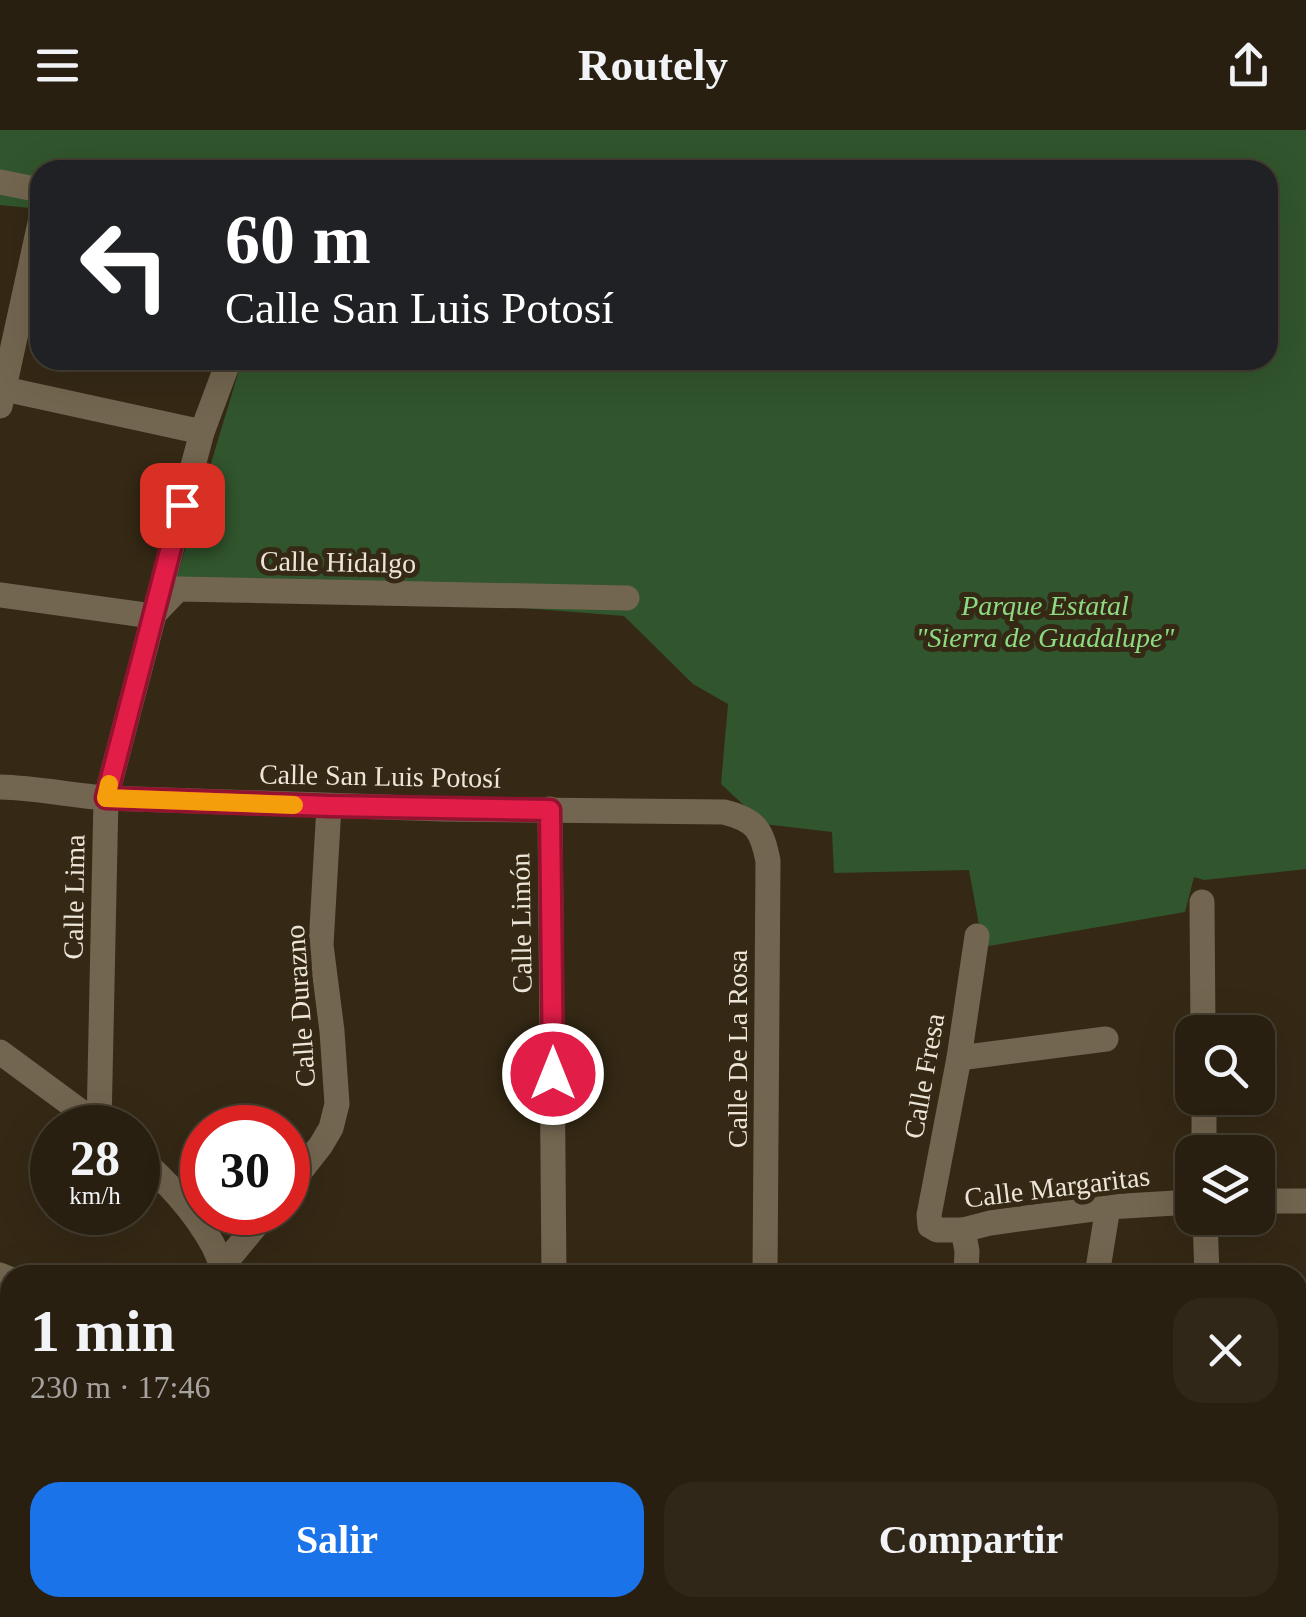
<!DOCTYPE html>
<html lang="es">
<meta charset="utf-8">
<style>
:root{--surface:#281f10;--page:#302719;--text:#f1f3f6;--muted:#a5a29f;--line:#443d30;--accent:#1a73e8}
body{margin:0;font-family:"Times New Roman",serif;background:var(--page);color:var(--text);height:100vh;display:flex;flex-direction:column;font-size:38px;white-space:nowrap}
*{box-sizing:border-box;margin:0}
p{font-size:32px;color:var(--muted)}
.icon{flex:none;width:55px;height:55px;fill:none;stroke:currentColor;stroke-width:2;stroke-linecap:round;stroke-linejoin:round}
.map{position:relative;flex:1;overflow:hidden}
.drawer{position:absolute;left:0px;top:1135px;width:1308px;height:352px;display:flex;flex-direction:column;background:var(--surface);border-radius:30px 30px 0 0;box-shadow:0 10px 40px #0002,0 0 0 2px var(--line)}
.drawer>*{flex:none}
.hud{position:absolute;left:30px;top:30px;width:1248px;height:210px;border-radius:30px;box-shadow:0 10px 40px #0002,0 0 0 2px var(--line);background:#202124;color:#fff;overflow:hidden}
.controls{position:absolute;left:1175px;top:885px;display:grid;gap:20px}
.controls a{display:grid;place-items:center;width:100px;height:100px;border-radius:20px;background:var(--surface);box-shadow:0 10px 40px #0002,0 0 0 2px var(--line);font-size:50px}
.speed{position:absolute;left:30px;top:975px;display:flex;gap:20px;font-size:50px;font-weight:700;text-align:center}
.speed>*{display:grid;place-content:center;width:130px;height:130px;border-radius:50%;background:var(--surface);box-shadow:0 10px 40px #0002,0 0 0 2px var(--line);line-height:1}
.speed small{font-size:25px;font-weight:400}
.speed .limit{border:15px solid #d22;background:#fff;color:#111}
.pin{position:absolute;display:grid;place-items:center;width:85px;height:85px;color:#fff;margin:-42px;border-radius:20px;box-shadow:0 5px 15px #0006}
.me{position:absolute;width:110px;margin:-55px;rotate:0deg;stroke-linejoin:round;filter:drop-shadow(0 0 8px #0008)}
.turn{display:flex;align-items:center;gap:35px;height:210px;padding:0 30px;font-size:45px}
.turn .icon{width:130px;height:130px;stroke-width:2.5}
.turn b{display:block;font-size:70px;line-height:85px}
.round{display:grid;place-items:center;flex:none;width:105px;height:105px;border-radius:30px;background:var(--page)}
.summary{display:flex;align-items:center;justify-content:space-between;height:170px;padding:0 30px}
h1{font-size:60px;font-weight:700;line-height:75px}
.action{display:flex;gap:20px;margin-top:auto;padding:20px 30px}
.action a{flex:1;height:115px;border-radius:30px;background:var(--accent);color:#fff;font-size:40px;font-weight:700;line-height:115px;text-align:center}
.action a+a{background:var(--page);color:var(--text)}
header{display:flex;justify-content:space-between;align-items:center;height:130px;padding:0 30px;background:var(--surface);font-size:45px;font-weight:700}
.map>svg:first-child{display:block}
.green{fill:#31552d}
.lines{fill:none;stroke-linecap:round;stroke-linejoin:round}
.minor{stroke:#736650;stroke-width:25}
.route-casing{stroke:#92132f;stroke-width:25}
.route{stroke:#e11d48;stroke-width:18}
.slow{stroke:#f59e0b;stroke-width:18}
.labels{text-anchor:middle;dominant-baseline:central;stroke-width:10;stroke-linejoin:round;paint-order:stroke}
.street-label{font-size:28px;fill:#ece5d8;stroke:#352915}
.park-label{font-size:28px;font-style:italic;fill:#8cdb83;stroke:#352915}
</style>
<header><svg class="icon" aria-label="menu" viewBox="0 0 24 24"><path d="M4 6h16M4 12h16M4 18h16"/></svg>Routely<svg class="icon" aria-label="share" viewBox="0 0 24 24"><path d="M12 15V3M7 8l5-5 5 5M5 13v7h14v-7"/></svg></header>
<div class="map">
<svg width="1306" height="1487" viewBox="0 0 1306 1487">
<rect width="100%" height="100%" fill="#352915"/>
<!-- green -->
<path class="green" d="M0,0H1306V739L1204,750L1194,747L1185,782L983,817L969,740L834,743L832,702L764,694L721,654L728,574L693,554L624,486L176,450L242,230H1268V40H40V79L0,75Z"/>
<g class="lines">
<!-- minor -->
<g class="minor">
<path d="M0,52L40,60"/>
<path d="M0,258L202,302"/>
<path d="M0,276L40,93"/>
<path d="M0,465L152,486"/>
<path d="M156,482L178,459L627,468"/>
<path d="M0,657C36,658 70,665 106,668L444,679L724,682C756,690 762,700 768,731L765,1145"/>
<path d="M550,679L554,1145"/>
<path d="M1202,772L1203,902"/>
<path d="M977,806L959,928L929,1085L930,1096L937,1100H963L990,1093L1108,1077L1192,1072"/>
<path d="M0,922L103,998"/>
<path d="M959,928L1106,909"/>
<path d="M1204,968V1022"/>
<path d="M99,995L106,668L202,302L229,230"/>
<path d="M138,1027C166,1050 195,1082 213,1115C218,1125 221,1135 227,1145"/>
<path d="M288,1057L321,1015L331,998L337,974L332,901L321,815L329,676"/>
<path d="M1258,1071H1306"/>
<path d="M1205,1088L1207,1145"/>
<path d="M963,1100L967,1121L966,1145"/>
<path d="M0,1145L10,1149"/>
<path d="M215,1145L267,1082"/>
<path d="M1097,1145L1108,1077"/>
<path d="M0,1347L10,1348"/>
<path d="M699,1478L717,1487"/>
<path d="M123,1487L130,1478"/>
<path d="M339,1487L347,1478"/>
<path d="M863,1487L866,1478"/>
<path d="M1024,1487L1027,1478"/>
<path d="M1209,1487V1478"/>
</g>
</g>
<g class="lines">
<!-- route casing -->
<g class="route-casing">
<path id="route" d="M182,375L106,668L329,676L550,680L553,944"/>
</g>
<!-- route -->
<use href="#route" class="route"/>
<!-- slow -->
<path class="slow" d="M109,654L106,668L294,675"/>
</g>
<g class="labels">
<!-- street labels -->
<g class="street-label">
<text transform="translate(338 432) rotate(1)">Calle Hidalgo</text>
<text transform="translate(380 646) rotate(1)">Calle San Luis Potosí</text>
<text transform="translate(74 767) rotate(-89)">Calle Lima</text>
<text transform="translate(521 793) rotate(-91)">Calle Limón</text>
<text transform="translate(300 876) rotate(-94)">Calle Durazno</text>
<text transform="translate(737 919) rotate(-90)">Calle De La Rosa</text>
<text transform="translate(924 946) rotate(-80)">Calle Fresa</text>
<text transform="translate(1057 1057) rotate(-7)">Calle Margaritas</text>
</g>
<!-- park labels -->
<g class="park-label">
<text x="1045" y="475">Parque Estatal<tspan x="1045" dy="32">"Sierra de Guadalupe"</tspan></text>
</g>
</g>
</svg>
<div class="controls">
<a><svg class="icon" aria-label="search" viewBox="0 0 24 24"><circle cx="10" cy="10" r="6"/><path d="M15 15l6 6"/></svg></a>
<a><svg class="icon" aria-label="layers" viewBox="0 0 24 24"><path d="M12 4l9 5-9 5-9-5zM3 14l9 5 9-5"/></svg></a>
</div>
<div class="speed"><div>28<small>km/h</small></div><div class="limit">30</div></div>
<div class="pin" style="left:182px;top:375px;background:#d93025"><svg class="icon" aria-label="arrive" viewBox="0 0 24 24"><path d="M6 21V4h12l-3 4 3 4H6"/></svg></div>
<svg class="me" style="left:553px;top:944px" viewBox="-20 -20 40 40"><circle r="17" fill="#e11d48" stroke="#fff" stroke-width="3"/><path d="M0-11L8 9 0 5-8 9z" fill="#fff"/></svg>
<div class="hud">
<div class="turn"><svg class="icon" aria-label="left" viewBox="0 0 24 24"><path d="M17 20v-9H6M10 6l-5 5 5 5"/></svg><div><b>60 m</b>Calle San Luis Potosí</div></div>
</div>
<section class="drawer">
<div class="summary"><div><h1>1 min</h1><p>230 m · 17:46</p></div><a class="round"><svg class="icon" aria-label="close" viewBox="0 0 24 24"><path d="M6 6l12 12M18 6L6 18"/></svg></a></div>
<div class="action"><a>Salir</a><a>Compartir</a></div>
</section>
</div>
